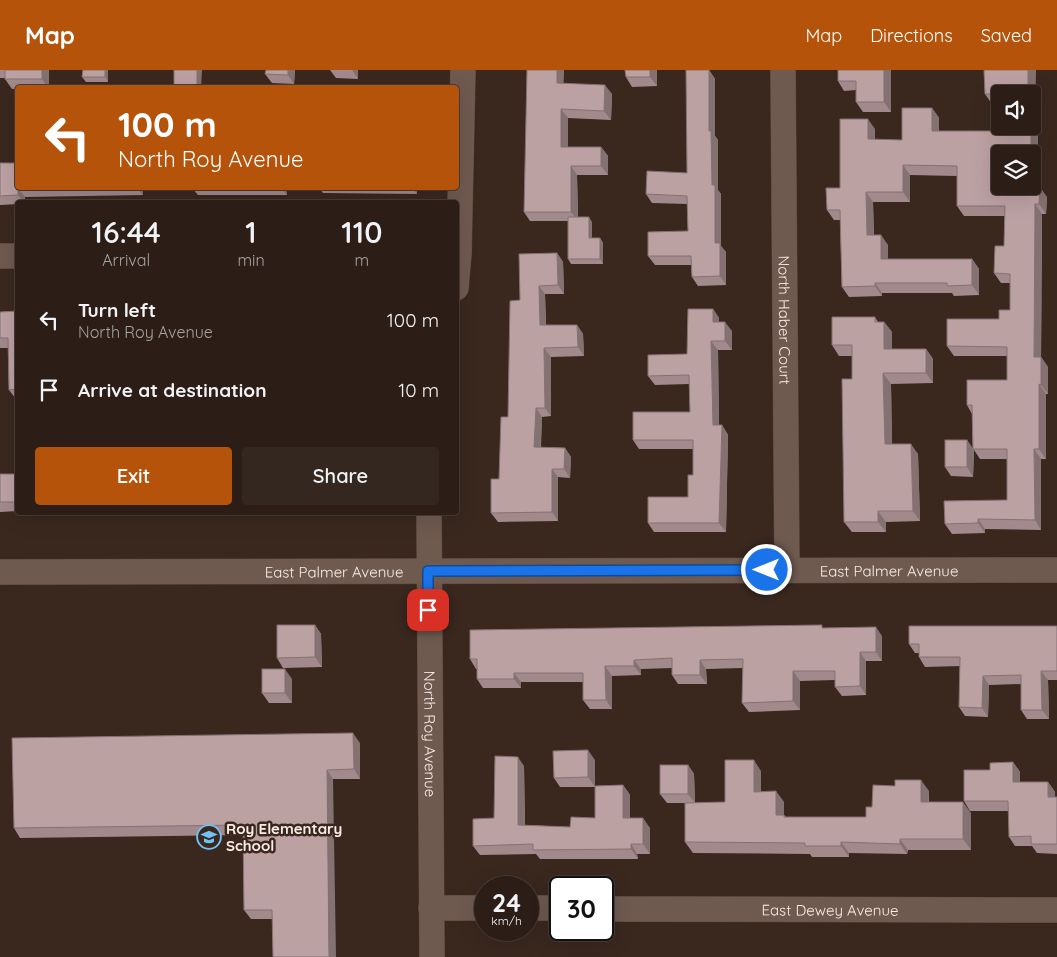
<!DOCTYPE html>
<style>
:root{--surface:#2c1e17;--page:#342720;--text:#f1f3f6;--muted:#a6a2a1;--line:#483c36;--accent:#b45309}
body{margin:0;font-family:Quicksand,sans-serif;background:var(--page);color:var(--text);height:100vh;display:flex;flex-direction:column;font-size:19px;white-space:nowrap}
*{box-sizing:border-box;margin:0}
p{font-size:16px;color:var(--muted)}
.icon{flex:none;width:28px;height:28px;fill:none;stroke:currentColor;stroke-width:2;stroke-linecap:round;stroke-linejoin:round}
.map{position:relative;flex:1;overflow:hidden}
.panel{position:absolute;left:15px;top:130px;width:444px;height:315px;display:flex;flex-direction:column;background:var(--surface);border-radius:5px;box-shadow:0 5px 20px #0002,0 0 0 1px var(--line)}
.panel>*{flex:none}
.top-card{position:absolute;left:15px;top:15px;width:444px;height:105px;border-radius:5px;box-shadow:0 5px 20px #0002,0 0 0 1px var(--line);background:#b45309;color:#fff;overflow:hidden}
.tools{position:absolute;left:991px;top:15px;display:grid;gap:10px}
.tools a{display:grid;place-items:center;width:50px;height:50px;border-radius:5px;background:var(--surface);box-shadow:0 5px 20px #0002,0 0 0 1px var(--line);font-size:25px}
.speed{position:absolute;left:474px;top:806px;display:flex;gap:10px;font-size:25px;font-weight:700;text-align:center}
.speed>*{display:grid;place-content:center;width:65px;height:65px;border-radius:50%;background:var(--surface);box-shadow:0 5px 20px #0002,0 0 0 1px var(--line);line-height:1}
.speed small{font-size:12px;font-weight:400}
.speed .limit{border:2px solid #111;border-radius:8px;background:#fff;color:#111}
.pin{position:absolute;display:grid;place-items:center;width:42px;height:42px;color:#fff;margin:-21px;border-radius:10px;box-shadow:0 2px 8px #0006}
.me{position:absolute;width:55px;margin:-28px;rotate:270deg;stroke-linejoin:round;filter:drop-shadow(0 0 4px #0008)}
.turn{display:flex;align-items:center;gap:18px;height:105px;padding:0 20px;font-size:22px}
.turn .icon{width:65px;height:65px;stroke-width:2.5}
.turn b{display:block;font-size:35px;line-height:42px}
.eta{display:flex;justify-content:space-evenly;align-items:center;height:85px;text-align:center}
.eta b{font-size:30px;font-weight:600;line-height:35px}
.action{display:flex;gap:10px;margin-top:auto;padding:10px 20px}
.action a{flex:1;height:58px;border-radius:5px;background:var(--accent);color:#fff;font-size:20px;font-weight:600;line-height:58px;text-align:center}
.action a+a{background:var(--page);color:var(--text)}
ul{padding:0;list-style:none}
li{display:flex;align-items:center;gap:15px;height:70px;padding:0 20px}
li div{flex:1}
li b{display:block;font-size:19px}
li em{font-style:normal}
header{display:flex;align-items:center;gap:30px;box-sizing:border-box;height:70px;padding:0 25px;background:var(--accent);color:#fff}
header strong{font-size:24px}
nav{display:flex;gap:28px;margin-inline-start:auto;font-size:18px}
.map>svg:first-child{display:block}
.lines{fill:none;stroke-linecap:round;stroke-linejoin:round}
.minor-casing{stroke:#55453d;stroke-width:26}
.minor{stroke:#6f5a50;stroke-width:25}
.wall{fill:#a28a8c}
.shaded-wall{fill:#847172}
.building{fill:#bca1a3;stroke:#847172}
.route-casing{stroke:#114b97;stroke-width:12}
.route{stroke:#1a73e8;stroke-width:9}
.labels{text-anchor:middle;dominant-baseline:central;stroke-width:5;stroke-linejoin:round;paint-order:stroke}
.street-label{font-size:15px;fill:#f8ece6;stroke:#3a281f}
.poi-label{font-size:15px;font-weight:bold;fill:#f8ece6;stroke:#3a281f;text-anchor:start}
</style>
<header>
<strong>Map</strong>
<nav><a>Map</a><a>Directions</a><a>Saved</a></nav>
</header>
<div class="map">
<svg width="1057" height="887" viewBox="0 0 1057 887">
<rect width="100%" height="100%" fill="#3a281f"/>
<g class="lines">
<!-- minor casing -->
<g class="minor-casing">
<g id="minor">
<path id="s1" d="M783,0L787,500"/>
<path d="M0,186H18"/>
<path d="M456,218L459,183L463,0"/>
<path id="s2" d="M429,442L432,887"/>
<path id="s3" d="M0,502L1057,500"/>
<path d="M431,838H485"/>
<path d="M528,838H560"/>
<path id="s4" d="M602,839L1057,840"/>
</g>
</g>
<!-- minor -->
<use href="#minor" class="minor"/>
</g>
<!-- wall -->
<g class="wall">
<path d="M0,0H49V18H18V19H12L5,9V8H0Z"/>
<path d="M83,0H108V12H86L82,7Z"/>
<path d="M266,0H295L294,14L272,13L265,4Z"/>
<path d="M330,0H358V9L336,8Z"/>
<path d="M564,0L563,14L612,24L611,50L568,48V77H601L608,86V105H577L578,147L592,152V168H600L603,173V194H571L568,189V151H530L524,142Z"/>
<path d="M625,0H657V16L632,17L626,7Z"/>
<path d="M709,0L715,9V66L718,70V120L721,124V176L726,182V215L698,216L692,207L691,195H655L648,186L688,161L687,134L652,133L646,124L687,103Z"/>
<path d="M891,0V42H863L856,32V20L844,21L838,11Z"/>
<path d="M984,0L1035,56L1038,61L1037,117L1047,127L1046,144H1042L1041,287L1048,297V324H1046V389H1041V460L985,459V463L952,464L945,454L1007,430V389H980L974,380L973,407L951,406L945,397L967,370L973,379L972,344L967,335L1007,310V286H954L947,276L999,249L1010,240V213H1001L994,203L1004,176L1005,146H964L957,136V106L910,105V132H873L874,165L888,175V189H972L979,199V225L954,226L952,223H882V226L849,227L842,217L840,150H834L827,140L875,59V70H902L932,38L939,48V61H992V34L985,24Z"/>
<path d="M0,93L18,118H143V125L25,127V132H18V134L0,135Z"/>
<path d="M192,118H286L287,125H198Z"/>
<path d="M319,118H417V124L323,123Z"/>
<path d="M557,183L563,192L564,224H545L546,255H577L583,264L584,286L551,287V346L542,347L541,377L565,378L571,387L570,408L558,407V451L498,452L491,443L499,409L508,347L520,230Z"/>
<path d="M713,239L719,248V252L732,261V280H718L719,355H722L728,365L726,462H654L648,453L688,427L693,405V379H639L633,370L690,342L689,314L655,315L648,306L687,284Z"/>
<path d="M18,241V329H16L9,320L8,278H0V242Z"/>
<path d="M875,247L878,252H884L892,262V279H926L933,289V313L891,314L892,374L918,384L920,451L886,452V462H852L844,452L852,309V286H839L832,275Z"/>
<path d="M18,404V441L0,442V410Z"/>
<path d="M267,442H365L359,443V446H333L331,443H268Z"/>
<path d="M315,555L321,564L322,597L283,598L277,588Z"/>
<path d="M1057,556V610H1048L1049,649H1027L1021,640V614L989,615L988,647L965,646L959,637L960,596L925,597L919,587V583H915L909,574Z"/>
<path d="M823,558L882,566V591H866V625L842,626L835,617V610L800,611V640L749,642L742,633L743,598L706,599L707,614H678L672,605V598L641,599V605L612,606V639H590L583,630V612H521V618H483L477,609V599H476L470,589Z"/>
<path d="M292,609V633H269L262,623Z"/>
<path d="M360,673V709H333L272,849H251L244,840L243,765L20,768L14,758Z"/>
<path d="M595,690V716L623,715L630,725V748L650,758V784H637L638,789H540L536,784L480,785L473,776L494,748L524,696L525,755L570,757L595,748V717H560L554,708Z"/>
<path d="M1013,692L1020,702V712H1048L1055,722V727H1057V784L1037,783L1032,776H1015L1009,767V741H970L964,731L990,700Z"/>
<path d="M688,695L694,704L695,733L725,732L761,701V722L784,732V745L786,747H866L872,737L929,721V732L971,743V780H908L907,784L849,783V787H812L810,784L693,783L685,772V733H667L660,724Z"/>
</g>
<!-- shaded-wall -->
<g class="shaded-wall">
<path d="M42,0H49V18H48L42,9Z"/>
<path d="M105,0H108V12L105,7Z"/>
<path d="M197,0H202L201,18H197Z"/>
<path d="M288,0H295L294,14L288,5Z"/>
<path d="M352,0H358V9Z"/>
<path d="M557,0H564L563,23L557,13Z"/>
<path d="M650,0H657V16L650,7Z"/>
<path d="M709,0L715,9V66L718,70V120L721,124V176L726,182V215L720,206L715,173L709,61Z"/>
<path d="M884,0H891V42L884,32Z"/>
<path d="M1028,0H1036L1035,56L1038,61L1037,127L1030,116H1032V84H1031V56H1032V24H1028Z"/>
<path d="M605,15L612,24L611,50L604,41Z"/>
<path d="M932,38L939,48V71L932,61Z"/>
<path d="M561,39L568,48V86L561,77Z"/>
<path d="M868,49L875,59V79L868,69Z"/>
<path d="M601,77L608,86V105L601,96Z"/>
<path d="M903,95L910,105V132L903,122Z"/>
<path d="M571,96L577,105L578,151L571,142Z"/>
<path d="M1040,117L1047,127L1046,144L1039,134Z"/>
<path d="M18,118L25,127V132H23L18,125Z"/>
<path d="M137,118H143V125Z"/>
<path d="M281,118H286L287,125Z"/>
<path d="M412,118H417V124Z"/>
<path d="M866,122L873,132L874,175L867,165Z"/>
<path d="M1035,134L1042,144L1041,297L1034,287Z"/>
<path d="M589,147L592,152V173L589,168Z"/>
<path d="M881,165L888,175V199L881,189Z"/>
<path d="M600,168L603,173V194L600,189Z"/>
<path d="M557,183L563,192L564,224L558,215Z"/>
<path d="M972,189L979,199V225L972,215Z"/>
<path d="M875,213L882,223V226L875,216Z"/>
<path d="M539,216L545,224L546,264L540,255Z"/>
<path d="M713,239L719,248V261L713,252Z"/>
<path d="M725,252L732,261V280L725,271Z"/>
<path d="M884,252L892,262V289L884,279Z"/>
<path d="M577,255L583,264L584,286L578,277Z"/>
<path d="M711,271L718,280L719,365L713,355Z"/>
<path d="M544,278L551,287V346L545,338Z"/>
<path d="M926,279L933,289V313L926,303Z"/>
<path d="M1041,287L1048,297V324L1041,315Z"/>
<path d="M883,303L891,314L892,385L885,374Z"/>
<path d="M1039,314L1046,324V389L1039,379Z"/>
<path d="M536,338L542,347L540,386L534,377Z"/>
<path d="M722,355L728,365L726,462L719,453Z"/>
<path d="M967,370L974,380L973,407L967,397Z"/>
<path d="M911,374L918,384L920,451L913,441Z"/>
<path d="M565,378L571,387L570,408L564,399Z"/>
<path d="M1034,379L1041,389V460L1035,450Z"/>
<path d="M552,399L558,407V451L552,442Z"/>
<path d="M878,441L886,452V462L878,452Z"/>
<path d="M978,449L985,459V463L978,453Z"/>
<path d="M315,555L321,564L322,597L315,587Z"/>
<path d="M876,557L882,566V591L876,582Z"/>
<path d="M860,582L866,591V625L860,616Z"/>
<path d="M634,590L641,599V605L634,596Z"/>
<path d="M700,590L706,599L707,614L700,605Z"/>
<path d="M605,596L612,606V639L606,630Z"/>
<path d="M285,599L292,609V633L285,623Z"/>
<path d="M793,601L800,611V640L793,631Z"/>
<path d="M1041,601L1048,610L1049,649L1042,640Z"/>
<path d="M514,603L521,612V618L514,609Z"/>
<path d="M983,606L989,615L988,647L982,638Z"/>
<path d="M353,663L360,673V709L354,699Z"/>
<path d="M588,680L595,690V717L588,707Z"/>
<path d="M518,687L524,696L525,765L518,755Z"/>
<path d="M754,690L761,701V733L754,722Z"/>
<path d="M1013,692L1020,702V722L1013,712Z"/>
<path d="M688,695L694,704L695,733L688,724Z"/>
<path d="M327,700L333,709L336,887H329Z"/>
<path d="M921,710L929,721L928,743L921,732Z"/>
<path d="M1048,712L1055,722V737L1048,727Z"/>
<path d="M623,715L630,725V758L623,748Z"/>
<path d="M776,721L784,732V756L776,745Z"/>
<path d="M963,732L971,743V780L963,769Z"/>
<path d="M643,748L650,758V784L643,774Z"/>
<path d="M900,769L908,780L907,784L900,774Z"/>
<path d="M841,772L849,783V787L841,776Z"/>
<path d="M631,774L637,784L638,789L631,779Z"/>
</g>
<!-- building -->
<g class="building">
<rect x="5" y="0" width="37" height="9"/>
<path d="M83,0H105V7H82Z"/>
<rect x="174" y="0" width="23" height="18"/>
<path d="M266,0H288V5L265,4Z"/>
<path d="M527,0H557V13L605,15L604,41L561,39V77H601V96H571V142H524Z"/>
<path d="M625,0H650V7H626Z"/>
<path d="M686,0H709V61H711L712,115H715V173H720V206L692,207L691,186H648V162L688,161L687,126L646,124L647,101L687,103Z"/>
<path d="M838,0H884V32H856V11H838Z"/>
<path d="M984,0H1028V24H1000V56H1031V84H1000V116H1030V117H1040L1039,134H1035L1034,287H1041V315L1039,314V379H1034L1035,450L978,449V453L945,454L944,431L1007,430V379H973L972,335H967V310H1007V277L947,276V249H999V240H1010V204L994,203L995,176H1004L1005,136H957V96L903,95V122H866L867,165H881V189H972V215L947,216V213H875V216L842,217L840,140H827L826,118H840V49H868V69L902,70V38H932V61H992V24H985Z"/>
<path d="M0,93H18V118H53H18V125L0,126Z"/>
<path d="M568,147H589V168H600V189H568Z"/>
<path d="M557,183L558,215L539,216L540,255H577L578,277L544,278L545,338H536L534,377L565,378L564,399H552V442L491,443V409H499L501,347H508L510,231L520,230L519,184Z"/>
<path d="M688,239H713V252H725V271H711L713,355H722L719,453H648V427H688V405H693V370H633V342H690L689,305L648,306V285L687,284Z"/>
<path d="M18,241V319L9,320L8,268H0V242Z"/>
<path d="M832,247H875V252H884V279H926V303H883L885,374H911L913,441H878V452H844L842,309H852V275H832Z"/>
<rect x="945" y="370" width="22" height="27"/>
<rect x="0" y="404" width="18" height="28"/>
<path d="M277,555H315V587L277,588Z"/>
<path d="M822,555V558L876,557V582H860V616L835,617V601H793V631L742,633L743,589L700,590V605H672V588L634,590V596H605L606,630H583V603H514V609H477V589H470V560Z"/>
<path d="M909,556H1057V601H1041L1042,640H1021V605L983,606L982,638L959,637L960,587H919V574H909Z"/>
<rect x="262" y="599" width="23" height="24"/>
<path d="M353,663L354,699L327,700L329,887H273L272,840H244L243,755L14,758L12,668Z"/>
<path d="M588,680V707L554,708L553,681Z"/>
<path d="M495,686L518,687V755L570,757L571,747L595,748V716L623,715V748H643V774H631V779L533,780V774L473,776V749L494,748Z"/>
<path d="M725,690H754V722L776,721V745H784V747H866V737H872L873,715L895,716V710H921V732H963V769H900V774L841,772V776H805V773L685,772V733L725,732Z"/>
<path d="M1013,692V712H1048V727H1057V774H1031V766L1009,767L1008,731H964V700H990V693Z"/>
<rect x="660" y="695" width="28" height="29"/>
</g>
<g class="lines">
<!-- route casing -->
<g class="route-casing">
<path id="route" d="M428,540V501L767,500"/>
</g>
<!-- route -->
<use href="#route" class="route"/>
</g>
<!-- icons -->
<defs>
<g id="school-ring" transform="scale(1.25)"><circle r="9.5" fill="#3a281f" stroke="#72c1f5" stroke-width="1.5"/><path d="M0-5L7-2L0 1L-7-2ZM-4 1L0 2.5L4 1V4Q0 6-4 4Z" fill="#72c1f5"/></g>
</defs>
<g fill-rule="evenodd">
<use href="#school-ring" x="209" y="767"/>
</g>
<g class="labels">
<!-- street labels -->
<g class="street-label">
<text stroke="none"><textPath href="#s1" startOffset="250">North Haber Court</textPath></text>
<text stroke="none"><textPath href="#s3" startOffset="889">East Palmer Avenue</textPath></text>
<text stroke="none"><textPath href="#s3" startOffset="334">East Palmer Avenue</textPath></text>
<text stroke="none"><textPath href="#s2" startOffset="222">North Roy Avenue</textPath></text>
<text stroke="none"><textPath href="#s4" startOffset="228">East Dewey Avenue</textPath></text>
</g>
<!-- poi labels -->
<g class="poi-label">
<text x="226" y="758">Roy Elementary<tspan x="226" dy="17">School</tspan></text>
</g>
</g>
</svg>
<div class="tools">
<a><svg class="icon" aria-label="sound" viewBox="0 0 24 24"><path d="M4 9h4l5-4v14l-5-4H4zM17 9q2 3 0 6"/></svg></a>
<a><svg class="icon" aria-label="layers" viewBox="0 0 24 24"><path d="M12 4l9 5-9 5-9-5zM3 14l9 5 9-5"/></svg></a>
</div>
<div class="speed"><div>24<small>km/h</small></div><div class="limit">30</div></div>
<div class="pin" style="left:428px;top:540px;background:#d93025"><svg class="icon" aria-label="arrive" viewBox="0 0 24 24"><path d="M6 21V4h12l-3 4 3 4H6"/></svg></div>
<svg class="me" style="left:767px;top:500px" viewBox="-20 -20 40 40"><circle r="17" fill="#1a73e8" stroke="#fff" stroke-width="3"/><path d="M0-11L8 9 0 5-8 9z" fill="#fff"/></svg>
<div class="top-card">
<div class="turn"><svg class="icon" aria-label="left" viewBox="0 0 24 24"><path d="M17 20v-9H6M10 6l-5 5 5 5"/></svg><div><b>100 m</b>North Roy Avenue</div></div>
</div>
<section class="panel">
<div class="eta">
<div><b>16:44</b><p>Arrival</p></div>
<div><b>1</b><p>min</p></div>
<div><b>110</b><p>m</p></div>
</div>
<ul>
<li><svg class="icon" aria-label="left" viewBox="0 0 24 24"><path d="M17 20v-9H6M10 6l-5 5 5 5"/></svg><div><b>Turn left</b><p>North Roy Avenue</p></div><em>100 m</em></li>
<li><svg class="icon" aria-label="arrive" viewBox="0 0 24 24"><path d="M6 21V4h12l-3 4 3 4H6"/></svg><div><b>Arrive at destination</b></div><em>10 m</em></li>
</ul>
<div class="action"><a>Exit</a><a>Share</a></div>
</section>
</div>
